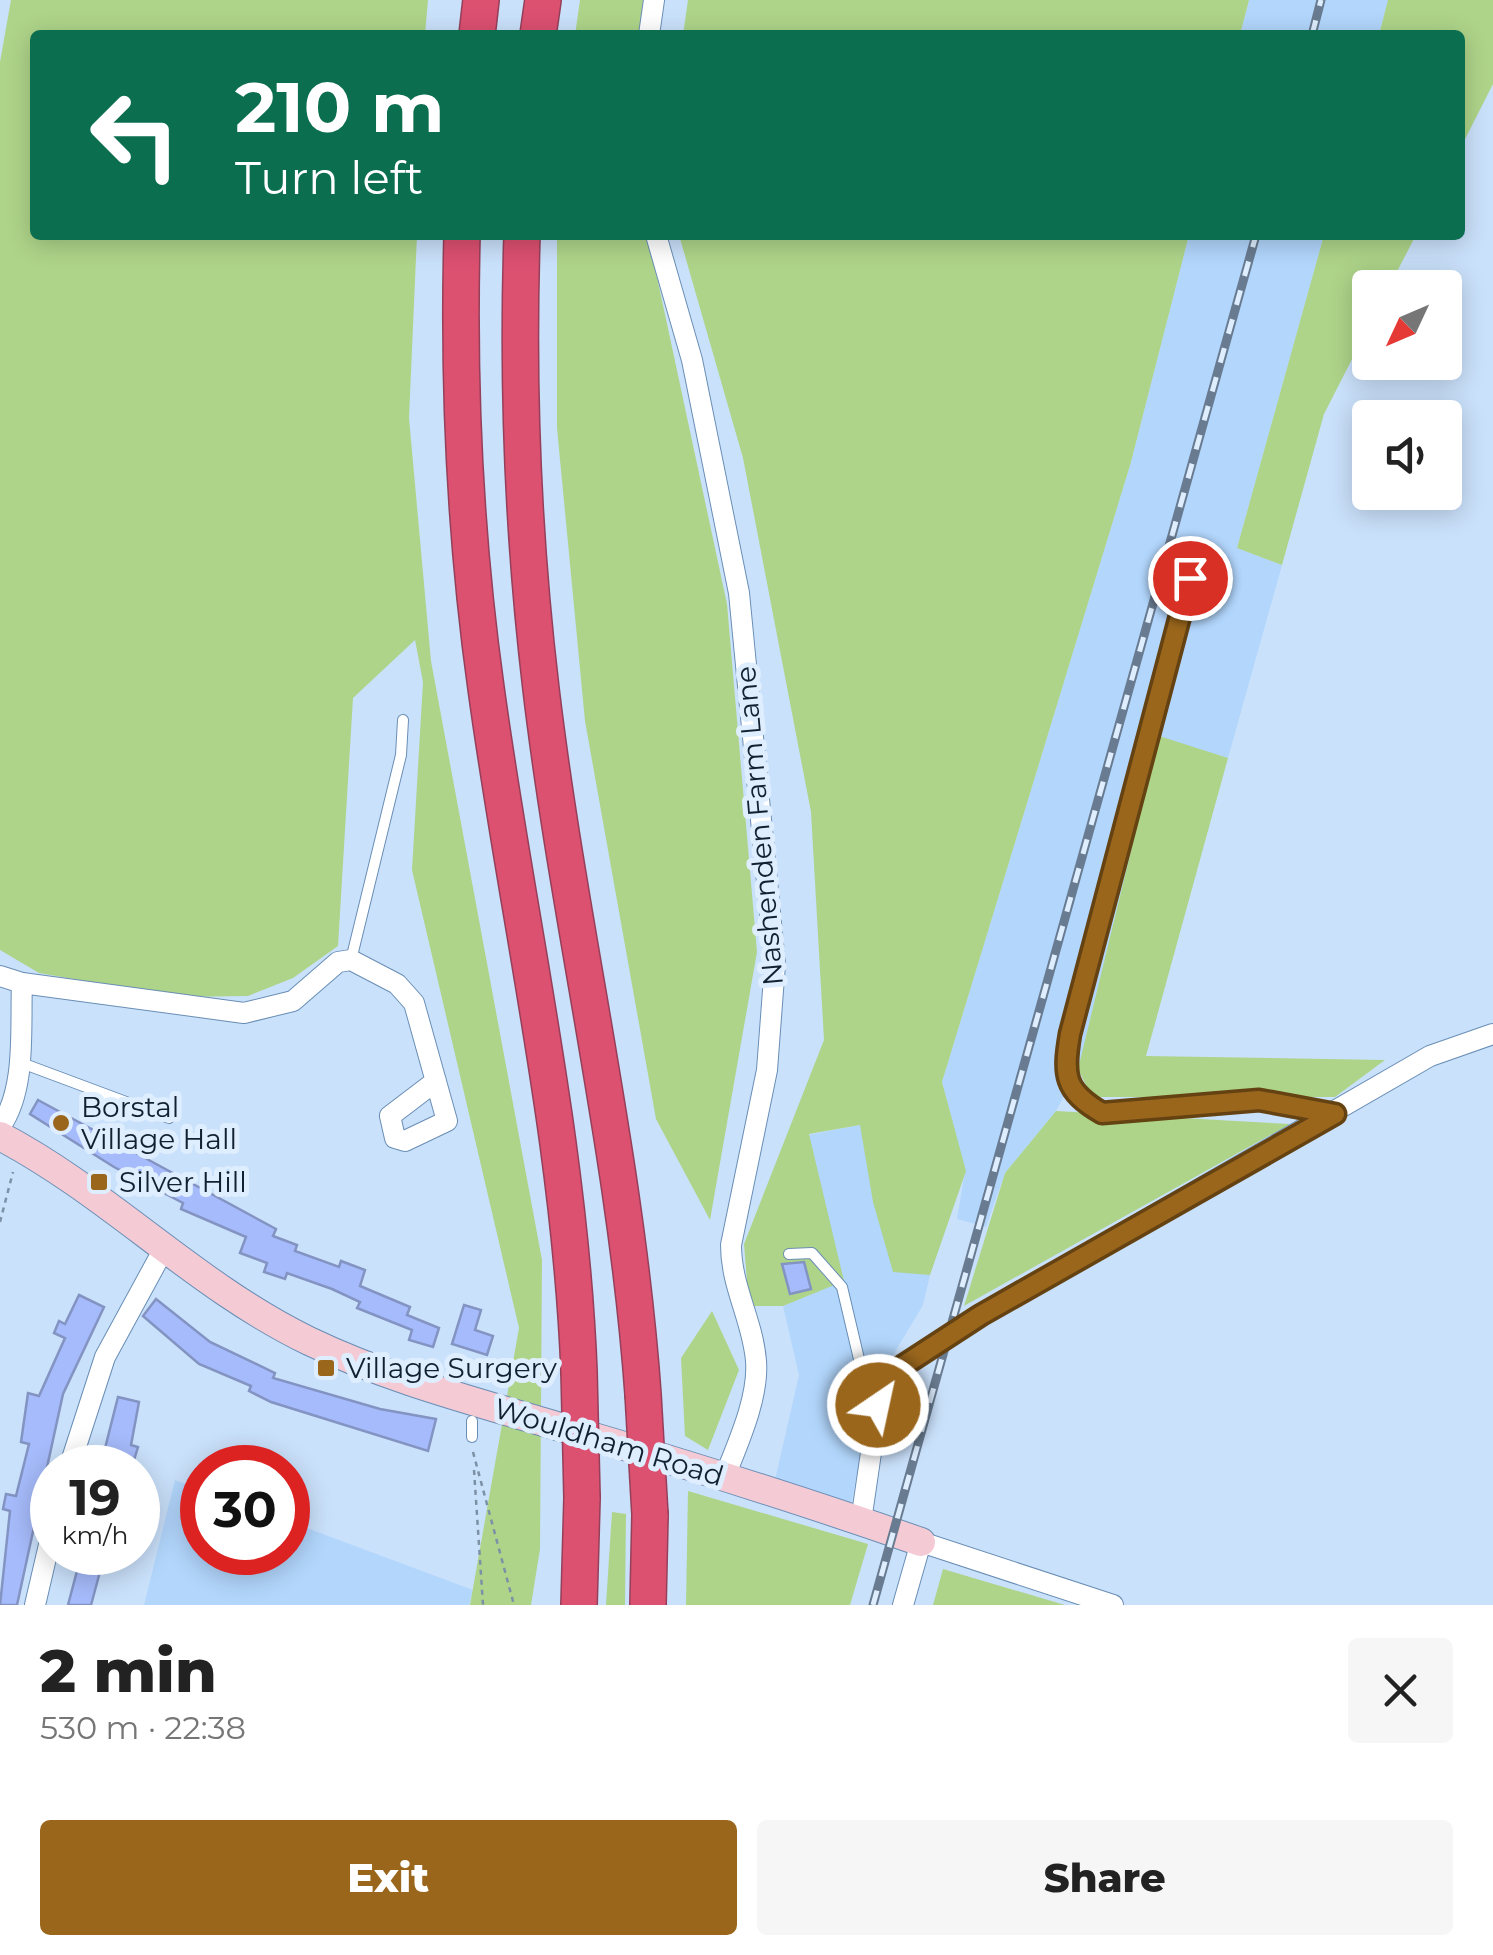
<!DOCTYPE html>
<meta charset="utf-8">
<style>
:root{--surface:#fff;--page:#f6f6f6;--text:#222;--muted:#767676;--accent:#9a661c}
body{margin:0;font-family:Montserrat,sans-serif;background:var(--page);color:var(--text);height:100vh;display:flex;flex-direction:column;font-size:38px;white-space:nowrap}
*{box-sizing:border-box;margin:0}
p{font-size:32px;color:var(--muted)}
.icon{flex:none;width:55px;height:55px;fill:none;stroke:currentColor;stroke-width:2;stroke-linecap:round;stroke-linejoin:round}
.map{position:relative;height:1605px;overflow:hidden}
.drawer{display:flex;flex-direction:column;background:var(--surface);flex:1}
.drawer>*{flex:none}
.banner{position:absolute;left:30px;top:30px;width:1435px;height:210px;border-radius:10px;box-shadow:0 5px 25px #0003;background:#0b6e4f;color:#fff;overflow:hidden}
.needle{width:65px;rotate:226deg}
.controls{position:absolute;left:1352px;top:270px;display:grid;gap:20px}
.controls a{display:grid;place-items:center;width:110px;height:110px;border-radius:10px;background:var(--surface);box-shadow:0 5px 25px #0003;font-size:50px}
.speed{position:absolute;left:30px;top:1445px;display:flex;gap:20px;font-size:50px;font-weight:700;text-align:center}
.speed>*{display:grid;place-content:center;width:130px;height:130px;border-radius:50%;background:var(--surface);box-shadow:0 5px 25px #0003;line-height:1}
.speed small{font-size:25px;font-weight:400}
.speed .limit{border:15px solid #d22;background:#fff;color:#111}
.pin{position:absolute;display:grid;place-items:center;width:85px;height:85px;color:#fff;margin:-42px;border:5px solid #fff;border-radius:50%;box-shadow:0 2px 10px #0007}
.me{position:absolute;width:110px;margin:-55px;rotate:34deg;stroke-linejoin:round;filter:drop-shadow(0 0 8px #0008)}
.turn{display:flex;align-items:center;gap:35px;height:210px;padding:0 40px;font-size:45px}
.turn .icon{width:130px;height:130px;stroke-width:2.5}
.turn b{display:block;font-size:70px;line-height:85px}
.round{display:grid;place-items:center;flex:none;width:105px;height:105px;border-radius:10px;background:var(--page)}
.overview{display:flex;align-items:center;justify-content:space-between;height:170px;padding:0 40px}
h1{font-size:60px;font-weight:800;line-height:75px}
.primary-button{display:flex;gap:20px;margin-top:auto;padding:20px 40px}
.primary-button a{flex:1;height:115px;border-radius:10px;background:var(--accent);color:#fff;font-size:40px;font-weight:800;line-height:115px;text-align:center}
.primary-button a+a{background:var(--page);color:var(--text)}
.map>svg:first-child{display:block}
.built{fill:#b2d6fc}
.green{fill:#aed489}
.building{fill:#a6bbfb;stroke:#8393c2;stroke-width:2.5}
.lines{fill:none;stroke-linecap:round;stroke-linejoin:round}
.lane-casing{stroke:#698eb5;stroke-width:12}
.street-casing{stroke:#698eb5;stroke-width:22}
.secondary-casing{stroke:#698eb5;stroke-width:30}
.highway-casing{stroke:#95405a;stroke-width:38}
.path{stroke:#7d91a6;stroke-width:2.5;stroke-dasharray:5 5;stroke-linecap:butt}
.lane{stroke:#fff;stroke-width:10}
.street{stroke:#fff;stroke-width:20}
.secondary{stroke:#f4cad4;stroke-width:28}
.highway{stroke:#dc5070;stroke-width:35}
.rail-casing{stroke:#697b90;stroke-width:9}
.rail{stroke:#deeeff;stroke-width:5;stroke-dasharray:15;stroke-linecap:butt}
.highway-bridge-casing{stroke:#95405a;stroke-width:38;stroke-linecap:butt}
.highway-bridge{stroke:#dc5070;stroke-width:35}
.route-casing{stroke:#644212;stroke-width:25}
.route{stroke:#9a661c;stroke-width:18}
.poi-dot{fill:#9a661c;stroke:#deeeff;stroke-width:4}
.labels{text-anchor:middle;dominant-baseline:central;stroke-width:10;stroke-linejoin:round;paint-order:stroke}
.street-label{font-size:28px;fill:#122130;stroke:#deeeff}
.poi-label{font-size:28px;fill:#122130;stroke:#deeeff;text-anchor:start}
</style>
<div class="map">
<svg width="1493" height="1605" viewBox="0 0 1493 1605">
<rect width="100%" height="100%" fill="#cae1fb"/>
<!-- built -->
<g class="built">
<path d="M1249,0H1388L1379,35H1240Z"/>
<path d="M1189,235H1324L1237,548L1282,565L1228,758L1159,737L1078,1069L1056,1111L1005,1173L986,1227L957,1219L965,1171L942,1082L1131,462Z"/>
<path d="M860,1125L893,1271L930,1275L923,1305L874,1387L851,1504L775,1480L799,1375L783,1306L843,1281L808,1135Z"/>
<path d="M175,1480L202,1490V1552H288V1521L473,1590L469,1605H144Z"/>
</g>
<!-- green -->
<g class="green">
<path d="M11,0H428L425,35H35V235H417L409,418L431,661L542,1260L540,1549L531,1605H470L519,1328L412,870L423,682L415,640L353,698L338,946L293,978L248,996L176,997L39,973L0,950V62Z"/>
<path d="M580,0H643L639,35H575Z"/>
<path d="M688,0H1249L1240,35H683Z"/>
<path d="M1388,0H1493V84L1460,149V35H1379Z"/>
<path d="M557,235H648L727,604L757,952L710,1220L656,1119L585,721L557,428Z"/>
<path d="M679,235H1189L1131,462L942,1082L966,1171L930,1275L893,1272L873,1202L860,1125L809,1134L844,1281L783,1306H749L744,1244L824,1040L811,812L743,458Z"/>
<path d="M1324,235H1416L1389,287L1370,288V324L1324,414L1282,565L1237,548Z"/>
<path d="M1159,736L1228,758L1146,1056L1385,1060L1335,1097H1092L1078,1069Z"/>
<path d="M1056,1111L1290,1124L964,1306L1005,1173Z"/>
<path d="M712,1311L739,1370L708,1450L685,1436L681,1358Z"/>
<path d="M688,1491L868,1544L850,1605H686Z"/>
<path d="M612,1512L626,1514L625,1605H606Z"/>
<path d="M943,1569L1065,1605H933Z"/>
</g>
<!-- building -->
<g class="building">
<path d="M38,1100L276,1229L273,1236L297,1245L295,1251L339,1267L341,1261L365,1270L360,1286L410,1307L407,1315L439,1328L433,1347L409,1340L412,1330L357,1308L360,1302L332,1289L287,1273L285,1279L264,1272L267,1263L240,1253L246,1237L181,1209L183,1203L114,1167L30,1114Z"/>
<path d="M804,1262L811,1289L790,1294L782,1264Z"/>
<path d="M79,1295L104,1307L63,1394L17,1605H0L10,1511L3,1509L6,1494L16,1496L29,1444L21,1442L28,1393L39,1396L65,1338L54,1333L59,1321L65,1324Z"/>
<path d="M156,1299L210,1342L275,1373L273,1378L380,1409L436,1419L428,1451L271,1402L249,1391L251,1386L199,1364L143,1316Z"/>
<path d="M464,1305L481,1310L475,1330L493,1336L487,1355L452,1344Z"/>
<path d="M118,1397L139,1402L131,1445L138,1447L134,1460L126,1458L124,1468H100Z"/>
<path d="M82,1552L104,1557L91,1605H68Z"/>
</g>
<g class="lines">
<!-- lane casing -->
<g class="lane-casing">
<g id="lane">
<path d="M1199,546L1154,705L1065,1064L1080,1100L1102,1113L1259,1100L1329,1113"/>
<path d="M351,960L401,755L403,720"/>
<path d="M19,1062L169,1118"/>
<path d="M789,1254L812,1253L842,1287L867,1393L877,1404"/>
<path d="M472,1437V1421"/>
</g>
</g>
<!-- street casing -->
<g class="street-casing">
<g id="street">
<path d="M649,35L654,0"/>
<path d="M656,235L692,360L739,593L775,964L767,1070L731,1245C731,1287 753,1321 756,1361C759,1397 738,1443 725,1476"/>
<path d="M0,976L22,983L244,1013L293,1001L338,962L351,960L397,984L414,1003L447,1121L405,1141L395,1138L390,1116L436,1081"/>
<path d="M0,1127C27,1089 20,1028 22,983"/>
<path d="M69,1468L105,1357L166,1245"/>
<path d="M861,1521L878,1405L898,1369L981,1315L1430,1056L1493,1034"/>
<path d="M35,1605L52,1532"/>
<path d="M903,1605L921,1542L1113,1605"/>
</g>
</g>
<!-- secondary casing -->
<g class="secondary-casing">
<path id="secondary" d="M0,1136C110,1194 197,1287 309,1341C390,1380 481,1403 567,1429C686,1464 804,1501 921,1542"/>
</g>
<!-- highway casing -->
<g class="highway-casing">
<g id="highway">
<path d="M477,35L481,0"/>
<path d="M538,35L543,0"/>
<path d="M462,235C458,387 465,538 486,688C517,916 570,1140 579,1371"/>
<path d="M522,235C517,387 523,538 541,689C569,925 626,1156 643,1394"/>
<path d="M579,1605L582,1498"/>
<path d="M648,1605L650,1515"/>
</g>
</g>
<!-- path -->
<g class="path">
<path d="M0,1222L13,1172"/>
<path d="M473,1452L514,1605"/>
<path d="M474,1470L483,1605"/>
</g>
<!-- lane -->
<use href="#lane" class="lane"/>
<!-- street -->
<use href="#street" class="street"/>
<!-- secondary -->
<use href="#secondary" class="secondary"/>
<!-- highway -->
<use href="#highway" class="highway"/>
<!-- rail casing -->
<g class="rail-casing">
<g id="rail">
<path d="M1312,35L1321,0"/>
<path d="M873,1605L1256,235"/>
</g>
</g>
<!-- rail -->
<use href="#rail" class="rail"/>
<!-- highway-bridge casing -->
<g class="highway-bridge-casing">
<g id="highway-bridge">
<path d="M579,1371L582,1498"/>
<path d="M643,1394L650,1515"/>
</g>
</g>
<!-- highway-bridge -->
<use href="#highway-bridge" class="highway-bridge"/>
</g>
<g class="lines">
<!-- route casing -->
<g class="route-casing">
<path id="route" d="M878,1405L898,1369L981,1315L1335,1114L1259,1100L1102,1113C1064,1091 1063,1075 1070,1034L1190,578"/>
</g>
<!-- route -->
<use href="#route" class="route"/>
</g>
<!-- markers -->
<g class="poi-dot">
<circle cx="61" cy="1123" r="10"/>
<rect x="89" y="1172" width="20" height="20" rx="5"/>
<rect x="316" y="1358" width="20" height="20" rx="5"/>
</g>
<g class="labels">
<!-- street labels -->
<g class="street-label">
<text transform="translate(759 826) rotate(-95)">Nashenden Farm Lane</text>
<text transform="translate(609 1442) rotate(17)">Wouldham Road</text>
</g>
<!-- poi labels -->
<g class="poi-label">
<text x="81" y="1107">Borstal<tspan x="81" dy="32">Village Hall</tspan></text>
<text x="119" y="1182">Silver Hill</text>
<text x="346" y="1368">Village Surgery</text>
</g>
</g>
</svg>
<div class="controls">
<a><svg class="needle" viewBox="-14 -14 28 28"><path d="M0-13l5 13h-10z" fill="#e53935"/><path d="M0 13l5-13h-10z" fill="#767676"/></svg></a>
<a><svg class="icon" aria-label="sound" viewBox="0 0 24 24"><path d="M4 9h4l5-4v14l-5-4H4zM17 9q2 3 0 6"/></svg></a>
</div>
<div class="speed"><div>19<small>km/h</small></div><div class="limit">30</div></div>
<div class="pin" style="left:1190px;top:578px;background:#d93025"><svg class="icon" aria-label="arrive" viewBox="0 0 24 24"><path d="M6 21V4h12l-3 4 3 4H6"/></svg></div>
<svg class="me" style="left:878px;top:1405px" viewBox="-20 -20 40 40"><circle r="17" fill="#9a661c" stroke="#fff" stroke-width="3"/><path d="M0-11L8 9 0 5-8 9z" fill="#fff"/></svg>
<div class="banner">
<div class="turn"><svg class="icon" aria-label="left" viewBox="0 0 24 24"><path d="M17 20v-9H6M10 6l-5 5 5 5"/></svg><div><b>210 m</b>Turn left</div></div>
</div>
</div>
<section class="drawer">
<div class="overview"><div><h1>2 min</h1><p>530 m · 22:38</p></div><a class="round"><svg class="icon" aria-label="close" viewBox="0 0 24 24"><path d="M6 6l12 12M18 6L6 18"/></svg></a></div>
<div class="primary-button"><a>Exit</a><a>Share</a></div>
</section>
